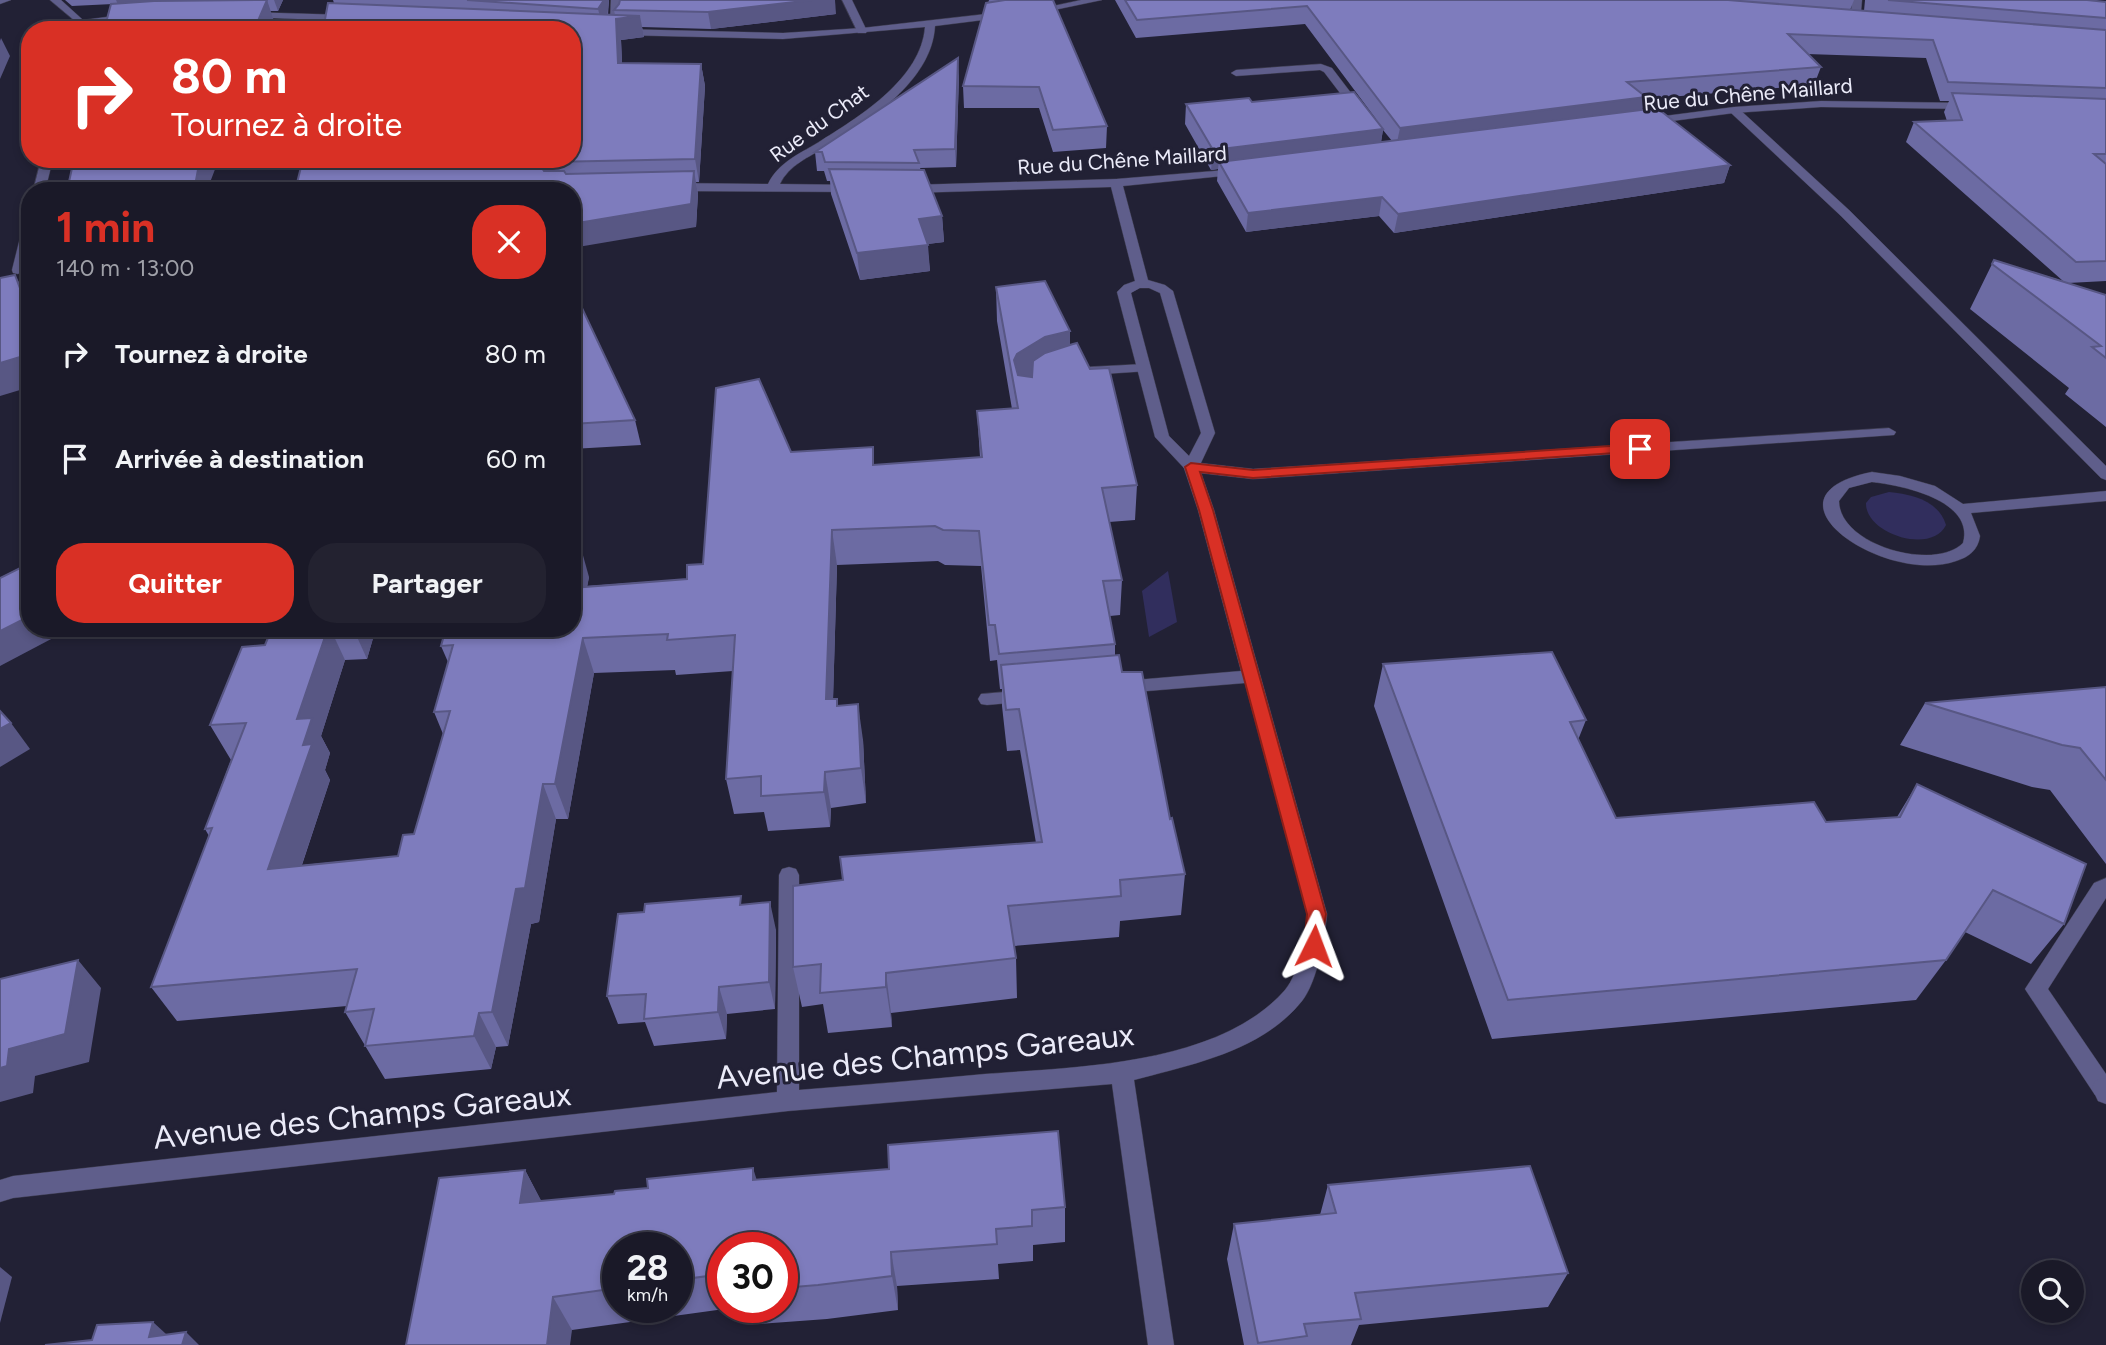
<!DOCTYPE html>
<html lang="fr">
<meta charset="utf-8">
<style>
:root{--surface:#1a1928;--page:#232230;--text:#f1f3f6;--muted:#9fa0a8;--line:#383845;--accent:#d93025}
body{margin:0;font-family:Figtree,sans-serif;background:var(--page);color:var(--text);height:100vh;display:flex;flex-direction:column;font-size:26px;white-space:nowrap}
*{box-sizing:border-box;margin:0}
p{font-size:23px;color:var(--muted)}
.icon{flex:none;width:38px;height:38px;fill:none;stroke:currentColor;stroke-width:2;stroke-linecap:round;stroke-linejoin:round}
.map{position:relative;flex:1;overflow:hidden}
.drawer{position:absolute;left:21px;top:182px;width:560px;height:455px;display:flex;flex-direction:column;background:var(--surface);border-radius:28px;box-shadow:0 4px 10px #0003,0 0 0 2px var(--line)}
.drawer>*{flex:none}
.guide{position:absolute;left:21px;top:21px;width:560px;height:147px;border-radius:28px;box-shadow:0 4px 10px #0003,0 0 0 2px var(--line);background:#d93025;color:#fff;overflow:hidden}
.controls{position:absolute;left:2021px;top:1260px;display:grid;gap:14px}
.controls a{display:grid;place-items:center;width:63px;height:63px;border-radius:50%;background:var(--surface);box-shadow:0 4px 10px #0003,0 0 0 2px var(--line);font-size:35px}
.speed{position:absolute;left:602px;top:1232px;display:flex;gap:14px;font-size:35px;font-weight:700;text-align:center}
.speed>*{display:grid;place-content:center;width:91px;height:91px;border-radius:50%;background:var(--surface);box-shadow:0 4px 10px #0003,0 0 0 2px var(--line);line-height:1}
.speed small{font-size:18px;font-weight:400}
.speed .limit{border:10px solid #d22;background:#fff;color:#111}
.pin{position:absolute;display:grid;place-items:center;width:60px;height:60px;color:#fff;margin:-30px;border-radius:14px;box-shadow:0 4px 10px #0006}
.me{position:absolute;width:77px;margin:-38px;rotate:3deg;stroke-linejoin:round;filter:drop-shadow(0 0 5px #0008)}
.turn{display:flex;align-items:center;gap:24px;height:147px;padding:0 35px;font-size:32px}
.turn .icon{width:91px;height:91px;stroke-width:2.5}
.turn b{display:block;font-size:49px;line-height:60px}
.round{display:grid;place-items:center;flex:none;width:74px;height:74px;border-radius:28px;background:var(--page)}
.headline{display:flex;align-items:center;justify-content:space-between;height:119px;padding:0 35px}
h1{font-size:42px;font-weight:700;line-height:52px;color:var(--accent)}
.primary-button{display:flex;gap:14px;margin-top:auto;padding:14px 35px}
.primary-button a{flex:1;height:80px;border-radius:28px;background:var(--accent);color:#fff;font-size:28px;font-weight:700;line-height:80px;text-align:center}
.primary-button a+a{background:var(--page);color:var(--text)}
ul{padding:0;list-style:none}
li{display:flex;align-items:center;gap:21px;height:105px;padding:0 35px}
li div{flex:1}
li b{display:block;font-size:26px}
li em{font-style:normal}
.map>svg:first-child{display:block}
.green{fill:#312e5d}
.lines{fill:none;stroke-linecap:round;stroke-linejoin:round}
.lane-casing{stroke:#3e3d50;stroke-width:1}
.street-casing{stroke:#3e3d50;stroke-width:1}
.lane{fill:#5f5e8b;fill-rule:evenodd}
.street{fill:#5f5e8b;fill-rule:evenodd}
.wall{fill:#6c6ba3;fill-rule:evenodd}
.shaded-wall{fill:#585784}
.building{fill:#7e7cbd;stroke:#585784;stroke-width:2}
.route{fill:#d93025;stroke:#8d1f18;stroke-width:2}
.labels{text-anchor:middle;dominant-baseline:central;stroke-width:6;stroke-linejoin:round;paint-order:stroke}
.far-street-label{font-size:21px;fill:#ebebf9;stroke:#222135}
.near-street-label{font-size:32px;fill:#ebebf9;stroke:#222135}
</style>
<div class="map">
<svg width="2106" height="1345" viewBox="0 0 2106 1345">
<rect width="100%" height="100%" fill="#222135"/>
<!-- green -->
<g class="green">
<path d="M1889,492C1912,494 1939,501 1946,525C1932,555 1865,534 1866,503L1871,497Z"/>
<path d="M1168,571L1177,622L1149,637L1142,591Z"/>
</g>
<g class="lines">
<!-- lane casing -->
<g class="lane-casing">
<g id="lane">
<path d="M0,0H11L0,4Z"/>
<path d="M611,0H621L620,20L608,31L603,28L610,20Z"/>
<path d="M842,0H852L867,31L866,33H858Z"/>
<path d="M1852,0H1862L1860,23L1855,26L1850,23Z"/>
<path d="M1321,64L1332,68L1364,110V114H1356L1324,72L1320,70L1236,76L1231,73L1236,70Z"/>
<path d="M1730,108H1738L1849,210L2106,466V480L2101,478L1841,216L1730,112Z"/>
<path d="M1144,364L1149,365V371L1088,375L1081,371L1088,367Z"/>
<path d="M1889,428L1896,432L1894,435L1253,479L1191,472L1183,467L1191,462L1253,469Z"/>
<path d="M1872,472L1900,476L1935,486L1963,504L2106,491V501L1971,513L1980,536C1978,550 1969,557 1956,561C1886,586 1750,496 1872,472ZM1872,482C1901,485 1975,500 1963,543C1934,572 1839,545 1839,501L1849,488Z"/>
<path d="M2106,878V898L2048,989L2106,1074V1097L2103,1098L2095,1095L2025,989L2094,883Z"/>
</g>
</g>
<!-- street casing -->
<g class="street-casing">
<g id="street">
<path d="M50,0H61L83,20L130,14L135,17L81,26Z"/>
<path d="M1081,0H1102L1035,14L1030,11Z"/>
<path d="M249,12L347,15L352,18L347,21L246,17L244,15Z"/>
<path d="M1004,12L1007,13V17L935,26C932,81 869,121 826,147C809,157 789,165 780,184L858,185L860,188L854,192L672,191L666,187L672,183L768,184C779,161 802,153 822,140C862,115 921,78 925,27L783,39L620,35L615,32L620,29L783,33L862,28Z"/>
<path d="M1821,101L1970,103L1975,106L1970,109L1821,107L1734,113L1649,124L1643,121L1649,118L1734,107Z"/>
<path d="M41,159H53L45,191H33Z"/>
<path d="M1239,169L1243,170V174L1123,186L1148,280L1165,285L1173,291L1215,433L1199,467L1214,510L1327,914C1325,938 1317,982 1302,1001C1262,1051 1193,1064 1134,1080L1174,1345H1148L1112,1084L788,1111L13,1198L0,1202V1180L13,1176L777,1092L779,875L782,869L789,867L796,869L799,875V1090C861,1085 923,1080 985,1074C1078,1067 1219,1065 1285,990C1300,972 1305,936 1307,914L1245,683L1123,693L1117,691L1114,687L1117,683L1123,681L1241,671L1198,510L1184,468L1155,437L1117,292L1124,285L1135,281L1111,187L910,193L904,189L910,185L1116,179ZM1140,288H1149L1160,293L1201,433L1189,456L1169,436L1131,293Z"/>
<path d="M30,218V248L24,270L18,274L13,273L12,270L24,222Z"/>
<path d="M1026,690L1032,691L1035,696L1032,701L987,705L981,704L978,699L981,694Z"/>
<path d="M2103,1078L2106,1079V1104L2098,1101L2092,1088L2095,1081Z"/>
</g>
</g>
<!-- lane -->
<use href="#lane" class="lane"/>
<!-- street -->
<use href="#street" class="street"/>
</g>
<!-- wall -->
<g class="wall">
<path d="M65,0H283L278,11H270L274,21L271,30H104L113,4L72,6Z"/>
<path d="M333,0H609L608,15H615L614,10L836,14L711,29L642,27L644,37L621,40L622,63L701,64L705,86L699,182H696L698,194L696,227L295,191L572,159L334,3Z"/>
<path d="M989,0H1053L1107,126L1106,148L1053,152L1039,108H964L963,86Z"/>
<path d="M1115,0H1854L1850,10L1864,11L1865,0H2087L2106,2V281L2068,283L2106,295V427L2065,394L2069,388L1970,309L1994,260L2063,281L1906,142L1914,122L1947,121L1944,112L1949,101H1940L1926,58L1807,54L1821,67L1814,85L1645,99L1642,110L1730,165L1724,183L1394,233L1379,216L1246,232L1217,181L1218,169L1211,170L1185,124L1186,104L1252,102L1376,119L1305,24L1136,38ZM1383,130L1392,141L1381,142Z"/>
<path d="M959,76L956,167L920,168L942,216L944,242L927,244L930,271L860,280L831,194L830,181H827L824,171H817L815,152Z"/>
<path d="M572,287L635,420L641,445L572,449Z"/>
<path d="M996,287L1070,331V344L1137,485L1135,520L1109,522L1122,580L1120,615L1110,616L1115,644V655L1122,672L1170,819L1185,874L1181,915L1120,921L1119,937L1014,946L1016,958L1017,998L891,1013L892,1027L828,1033L823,1004L802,1007L793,967L843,880L1036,843L1020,750L1007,751L1002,706V689H1000L997,660L990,661L981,566L945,565L938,561L837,565L833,699H837L838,706L863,740L866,803L831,808L830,827L768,831L764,812L734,814L726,779L733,671L676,675L675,670L594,673L568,819H556L539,922L531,924L508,1046L496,1047L491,1069L385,1079L345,1012L347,1006L177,1021L151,987L209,836L205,829L231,760L210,725L265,645L272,628H376L367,659L345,660L321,736L330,753L325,770L330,780L302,865L398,856L414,834L443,734L434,712L448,662L441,646L589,577L587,586L687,579L703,564L791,452L875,465L980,457L977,411L1012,409L997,321Z"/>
<path d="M1383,664L1586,720L1578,740L1616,818L1826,822L1897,817L1917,784L2064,924L2031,964L1965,932L1946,960L1916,1000L1492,1039L1374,706Z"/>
<path d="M2106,687V864L2050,790L2032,787L1900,745L1925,703Z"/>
<path d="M743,905L776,930L775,1009L727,1014L726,1039L654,1046L645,1022L618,1024L607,996Z"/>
<path d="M525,1170L541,1201L757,1180L1065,1207V1242L1033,1245V1261L998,1264L999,1279L897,1286L898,1310L827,1319L759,1324L753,1307H782V1248H723V1307H739L572,1330L406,1345ZM618,1248H677V1307H618Z"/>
<path d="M1328,1185L1568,1273L1548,1307L1359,1325L1351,1345H1244L1227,1259L1234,1224L1320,1215Z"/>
</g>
<!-- shaded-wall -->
<g class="shaded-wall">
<path d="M116,0H158L122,14Z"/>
<path d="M267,0L274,21L271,30H254Z"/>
<path d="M274,0H283L278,11Z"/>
<path d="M604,0H609L607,18L602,25L598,9Z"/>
<path d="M812,0H835L836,14L711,29L708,12Z"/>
<path d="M640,16L644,37L621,40L623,84L618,63L616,19Z"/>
<path d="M1,38L10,56L0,79V41Z"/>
<path d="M958,58L959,76L956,167L955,149Z"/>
<path d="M701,64L705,86L699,182L695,159Z"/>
<path d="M1646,97L1640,116L1396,147L1400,128Z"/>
<path d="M1383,129L1380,149L1219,162L1218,169L1211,170L1213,150Z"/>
<path d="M200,159H219L209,185L208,191H194Z"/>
<path d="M550,162L556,184L542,168Z"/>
<path d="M1730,165L1724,183L1394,233L1398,214Z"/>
<path d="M694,171L698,194L696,227L572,248V224Z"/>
<path d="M1382,197L1379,216L1246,232L1248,213Z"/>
<path d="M942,216L944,242L920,245L919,219Z"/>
<path d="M928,245L930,271L860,280L857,253Z"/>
<path d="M15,275L30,302V315Z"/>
<path d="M1070,331V364L1017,388L1014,394V360L1017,354L1045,337Z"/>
<path d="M577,334L572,360V335Z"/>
<path d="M30,354V387L0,396V363Z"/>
<path d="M832,530L837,565L832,735L826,699Z"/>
<path d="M579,541L589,577L581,623L572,596V575Z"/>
<path d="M30,616V628H72L0,666V631Z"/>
<path d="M328,628H330L345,660L321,736L330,753L325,770L330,780L289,903L268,869L297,719Z"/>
<path d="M353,628H376L367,659Z"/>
<path d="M583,638L594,673L568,819L555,784Z"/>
<path d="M858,704L863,740L866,803L861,768Z"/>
<path d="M11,723L30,749L0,767V729Z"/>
<path d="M825,772L831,808L830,827L824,792Z"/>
<path d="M543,784L556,819L539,922L531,924L508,1046L492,1012L516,889Z"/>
<path d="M770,902L776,930L775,1009L769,982Z"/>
<path d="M78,960L101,988L89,1062L35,1076L33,1093L0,1102V1068L9,1049Z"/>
<path d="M886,973L891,1013L892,1027L886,987Z"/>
<path d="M719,987L727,1014L726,1039L718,1012Z"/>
<path d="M479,1013L496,1047L491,1069L474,1036Z"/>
<path d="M753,1168L764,1203L753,1180Z"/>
<path d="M525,1170L544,1206L520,1203Z"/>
<path d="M891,1252L897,1286L898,1310L892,1276Z"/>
<path d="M0,1267L12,1277L0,1323Z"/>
<path d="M553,1297L572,1330L570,1345H547Z"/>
<path d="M153,1322L178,1345L149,1337Z"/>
<path d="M186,1332L199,1345H182Z"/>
</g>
<!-- building -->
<g class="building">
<path d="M267,0L254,30H104L111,4L154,1Z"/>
<path d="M467,0H604L598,9Z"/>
<path d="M620,0H812L708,12L614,10L619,4Z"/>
<path d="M1005,0H1053L1107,126L1053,130L1039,87L963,86L986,3Z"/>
<path d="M1125,0H1728L2106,30V88L1948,82L1933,40L1788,34L1821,67L1627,82L1646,97L1400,128L1307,6L1137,20Z"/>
<path d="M1888,0H2087L2106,2V18Z"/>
<path d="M328,3L640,16L616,19L618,63L701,64L695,159L550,162L542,168L544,171H564L566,174L694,171L691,204L572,224V191H295L303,159H572V30H323Z"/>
<path d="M958,58L955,149L914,150L919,163L825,162L822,152H815Z"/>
<path d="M1354,92L1383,129L1213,150L1186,104L1249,98L1252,102Z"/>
<path d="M1952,93L2106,99V154H2094L2106,164V261L2076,262L1914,122L1962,120Z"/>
<path d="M1657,108L1730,165L1398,214L1382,197L1248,213L1219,162Z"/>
<path d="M74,159H200L194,191H67Z"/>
<path d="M829,169L924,170L942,216L919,219L928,245L857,253Z"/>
<path d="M1994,260L2106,295V358L2092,347L2101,346L1992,264Z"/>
<path d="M15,275L30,315V354L0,363V278Z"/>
<path d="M1045,281L1070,331L1045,337L1017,354L1014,360L1018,375L1032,377L1033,361L1045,353L1073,344L1077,343L1090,369L1109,368L1137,485L1102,488L1122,580L1103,581L1115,644L999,654L995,625H989L979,531L943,530L935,526L832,530L826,699H837V706L858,704L861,768L825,772L824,792L761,796V776L726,779L735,635L667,640L668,634L583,638L555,784H543L525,888L516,889L492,1012L479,1013L474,1036L365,1046L374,1009L345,1012L357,969L151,987L212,828L205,829L246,723L210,725L242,647L265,645L272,628H328L297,719L312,718L303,745L312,744L268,869L398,856L403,835L414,834L450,711L434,712L453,645L441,646L446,628H572V588L687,579V565L703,564L716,388L759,379L791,452L873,447V465L982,457L977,411L1018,408L996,287Z"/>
<path d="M572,287L635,420L572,424V355L577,334L572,335Z"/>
<path d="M579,541L572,575V542Z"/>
<path d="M30,563V616L0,631V578Z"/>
<path d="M1552,652L1586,720L1570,722L1616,818L1814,802L1826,822L1900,817L1917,784L2086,864L2064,924L1993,890L1946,960L1508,1000L1383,664Z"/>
<path d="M1119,655L1122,672H1142L1170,819L1172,818L1185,874L1120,880L1121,896L1008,906L1016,958L886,973V987L820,993L821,964L793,967V886L843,880L840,857L1042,842L1019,709L1006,710L1001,665Z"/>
<path d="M2106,687V780L2080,748L2062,745L1925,703Z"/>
<path d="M0,711L11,723L0,729Z"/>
<path d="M741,896L740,905L770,902L769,982L719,987L718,1012L644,1019L646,994L607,996L618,914L644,912L645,904Z"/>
<path d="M78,960L65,1034L9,1049L7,1066L0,1068V979Z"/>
<path d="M1058,1131L1065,1207L1032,1210V1226L996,1229L997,1244L891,1252L892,1276L818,1285L782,1288V1248H723V1274L677,1280V1248H618V1288L553,1297L547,1345H406L439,1178L525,1170L520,1203L614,1194L615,1191L648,1188L647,1179L753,1168V1180L889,1169L888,1145Z"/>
<path d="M1530,1166L1568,1273L1355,1293L1361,1319L1304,1324L1307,1336L1258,1343L1234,1224L1336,1213L1328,1185Z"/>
<path d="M153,1322L149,1337L186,1332L182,1345H45L92,1340L97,1325Z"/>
</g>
<!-- route -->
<path class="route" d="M1640,444L1647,449L1645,451L1253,478L1200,472L1213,510L1326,914L1320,952L1314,954L1307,952L1304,946L1307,914L1199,510L1185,467L1191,463L1253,470Z"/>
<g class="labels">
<!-- far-street labels -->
<g class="far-street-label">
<text transform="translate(1748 94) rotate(-5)">Rue du Chêne Maillard</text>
<text transform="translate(819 123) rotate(-36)">Rue du Chat</text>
<text transform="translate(1122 160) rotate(-4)">Rue du Chêne Maillard</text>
</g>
<!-- near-street labels -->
<g class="near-street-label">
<text transform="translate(925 1056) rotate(-6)">Avenue des Champs Gareaux</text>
<text transform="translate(362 1116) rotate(-6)">Avenue des Champs Gareaux</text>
</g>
</g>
</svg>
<div class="controls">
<a><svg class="icon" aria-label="search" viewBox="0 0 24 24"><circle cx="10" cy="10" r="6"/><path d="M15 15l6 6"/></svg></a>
</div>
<div class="speed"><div>28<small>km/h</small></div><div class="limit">30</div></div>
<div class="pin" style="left:1640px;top:449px;background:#d93025"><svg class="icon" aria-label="arrive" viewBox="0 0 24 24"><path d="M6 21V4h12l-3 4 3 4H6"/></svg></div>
<svg class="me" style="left:1314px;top:946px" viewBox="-20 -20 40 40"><path d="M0-17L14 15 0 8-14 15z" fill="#d93025" stroke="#fff" stroke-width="4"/></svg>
<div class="guide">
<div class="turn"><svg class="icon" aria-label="right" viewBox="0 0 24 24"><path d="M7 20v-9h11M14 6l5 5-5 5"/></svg><div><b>80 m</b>Tournez à droite</div></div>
</div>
<section class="drawer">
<div class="headline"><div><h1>1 min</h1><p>140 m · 13:00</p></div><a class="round" style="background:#d93025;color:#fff"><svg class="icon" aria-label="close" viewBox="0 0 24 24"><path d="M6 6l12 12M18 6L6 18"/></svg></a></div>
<ul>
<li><svg class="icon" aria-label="right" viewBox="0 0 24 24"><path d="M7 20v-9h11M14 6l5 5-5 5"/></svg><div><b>Tournez à droite</b></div><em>80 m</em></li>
<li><svg class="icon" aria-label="arrive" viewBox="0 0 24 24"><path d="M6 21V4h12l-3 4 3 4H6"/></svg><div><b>Arrivée à destination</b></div><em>60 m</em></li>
</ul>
<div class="primary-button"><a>Quitter</a><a>Partager</a></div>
</section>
</div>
